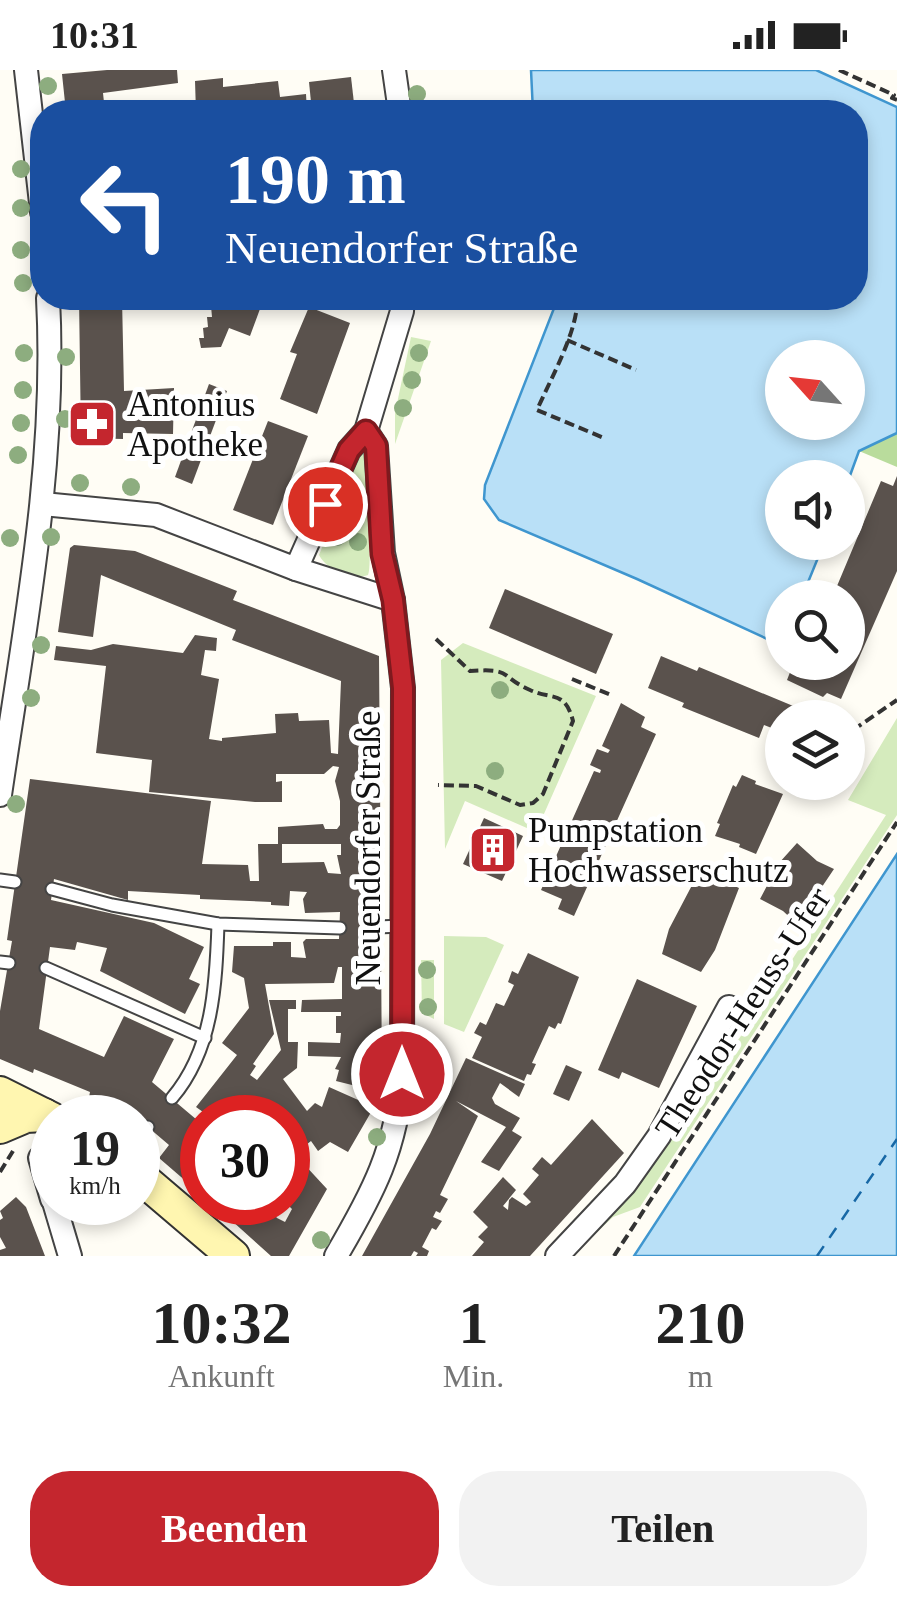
<!DOCTYPE html>
<html lang="de">
<meta charset="utf-8">
<style>
:root{--surface:#fff;--page:#f2f2f2;--text:#222;--muted:#767676;--accent:#c4262e}
body{margin:0;font-family:Georgia,serif;background:var(--page);color:var(--text);height:100vh;display:flex;flex-direction:column;font-size:38px;white-space:nowrap}
*{box-sizing:border-box;margin:0}
p{font-size:32px;color:var(--muted)}
.icon{flex:none;width:55px;height:55px;fill:none;stroke:currentColor;stroke-width:2;stroke-linecap:round;stroke-linejoin:round}
.map{position:relative;height:1186px;overflow:hidden}
.side{display:flex;flex-direction:column;background:var(--surface);flex:1}
.side>*{flex:none}
.banner{position:absolute;left:30px;top:30px;width:838px;height:210px;border-radius:40px;box-shadow:0 5px 15px #0003;background:#1a4fa0;color:#fff;overflow:hidden}
.needle{width:65px;rotate:297deg}
.controls{position:absolute;left:765px;top:270px;display:grid;gap:20px}
.controls a{display:grid;place-items:center;width:100px;height:100px;border-radius:50%;background:var(--surface);box-shadow:0 5px 15px #0003;font-size:50px}
.speed{position:absolute;left:30px;top:1025px;display:flex;gap:20px;font-size:50px;font-weight:700;text-align:center}
.speed>*{display:grid;place-content:center;width:130px;height:130px;border-radius:50%;background:var(--surface);box-shadow:0 5px 15px #0003;line-height:1}
.speed small{font-size:25px;font-weight:400}
.speed .limit{border:15px solid #d22;background:#fff;color:#111}
.pin{position:absolute;display:grid;place-items:center;width:85px;height:85px;color:#fff;margin:-42px;border:5px solid #fff;border-radius:50%;box-shadow:0 2px 10px #0007}
.me{position:absolute;width:110px;margin:-55px;rotate:0deg;stroke-linejoin:round;filter:drop-shadow(0 0 8px #0008)}
.turn{display:flex;align-items:center;gap:35px;height:210px;padding:0 30px;font-size:45px}
.turn .icon{width:130px;height:130px;stroke-width:2.5}
.turn b{display:block;font-size:70px;line-height:85px}
.eta{display:flex;justify-content:space-evenly;align-items:center;height:170px;text-align:center}
.eta b{font-size:60px;font-weight:600;line-height:70px}
.cta{display:flex;gap:20px;margin-top:auto;padding:20px 30px}
.cta a{flex:1;height:115px;border-radius:40px;background:var(--accent);color:#fff;font-size:40px;font-weight:600;line-height:115px;text-align:center}
.cta a+a{background:var(--page);color:var(--text)}
.status{display:flex;justify-content:space-between;align-items:center;height:70px;padding:0 50px;background:var(--surface);direction:ltr}
.status svg{height:28px;fill:currentColor}
.map>svg:first-child{display:block}
.green{fill:#d5ebbd}
.forest{fill:#b9dc9c}
.water{fill:#b9e0f7;stroke:#3f96cf;stroke-width:2.5;fill-rule:evenodd}
.lines{fill:none;stroke-linecap:round;stroke-linejoin:round}
.ferry{stroke:#1768a6;stroke-width:2.5;stroke-dasharray:12 10;stroke-linecap:butt}
.building{fill:#5a524d;fill-rule:evenodd}
.lane-casing{stroke:#444;stroke-width:15}
.street-casing{stroke:#444;stroke-width:26}
.secondary-casing{stroke:#333;stroke-width:36}
.path{stroke:#333;stroke-width:4;stroke-dasharray:10 5;stroke-linecap:butt}
.lane{stroke:#fff;stroke-width:11}
.street{stroke:#fff;stroke-width:22}
.secondary{stroke:#fff6b0;stroke-width:32}
.tree{fill:#8dad7f}
.route-casing{stroke:#7f191e;stroke-width:25}
.route{stroke:#c4262e;stroke-width:18}
.labels{text-anchor:middle;dominant-baseline:central;stroke-width:10;stroke-linejoin:round;paint-order:stroke}
.poi-label{font-size:35px;fill:#111;stroke:#fff;text-anchor:start}
.street-label{font-size:35px;fill:#111;stroke:#fff}
</style>
<div class="status"><b>10:31</b><svg viewBox="0 0 49 12"><path d="M0 12V9h3v3zM5 12V6h3v6zM10 12V3h3v9zM15 12V0h3v12zM26 1h20v11H26zM47 4h2v5h-2z"/></svg></div>
<div class="map">
<svg width="897" height="1186" viewBox="0 0 897 1186">
<rect width="100%" height="100%" fill="#fffdf5"/>
<!-- green -->
<g class="green">
<path d="M411,267L431,271L395,374V343Z"/>
<path d="M361,380L366,388C365,410 373,495 368,505C351,511 327,500 319,485Z"/>
<path d="M463,573L596,626L536,762L465,731L445,779L441,590Z"/>
<path d="M897,648V745L640,1137L613,1147L572,1186L632,1120L760,939L886,745L848,730Z"/>
<path d="M444,866L486,867L504,875L464,962L444,954Z"/>
<path d="M421,890H434V949L422,943Z"/>
<path d="M434,975L433,1010L425,1043L416,1028L421,991Z"/>
</g>
<!-- forest -->
<path class="forest" d="M897,363V397L859,381Z"/>
<!-- water -->
<g class="water">
<path d="M531,0H816L897,37V363L859,381L848,411V408H782V472L824,473L802,527L782,528V568L776,573L637,509L499,450L484,429L485,415L558,228H855V42H533ZM782,288H848V352H782Z"/>
<path d="M897,784V1186H634Z"/>
</g>
<g class="lines">
<!-- ferry -->
<path class="ferry" d="M817,1186L897,1069"/>
</g>
<!-- building -->
<g class="building">
<path d="M107,0H177L178,13L103,23L105,42H66L62,4Z"/>
<path d="M351,7L355,42H312L309,12Z"/>
<path d="M223,8V17L278,11L280,27L306,24L307,42H196L195,11Z"/>
<path d="M79,228H122L124,321L174,318L173,364L123,363V369L81,368Z"/>
<path d="M215,228H264L250,266L229,258L221,277L201,278L199,268H204L203,258L208,257L207,247H212L211,236H216Z"/>
<path d="M309,237L350,253L317,344L280,329L297,284L290,282Z"/>
<path d="M209,314L227,321L192,414L175,407Z"/>
<path d="M268,351L308,366L273,455L233,440Z"/>
<path d="M897,406V501L841,629L827,623L823,627L787,610L794,592H848V528H832L881,411L893,416Z"/>
<path d="M74,475L135,481L237,521L233,530L379,586L381,843H377V869H381L382,1018L360,1017L336,1011L339,1000L335,999L341,987L308,986V972L340,973L341,963H336V946H341V942H301L302,930L342,929V897H338L334,913L265,914L274,964L253,994L256,996L250,1005L257,1010L281,980L269,930H296V939H288V972H298L297,998L283,1009L307,1041L315,1033L322,1037L329,1017L374,1037L348,1082L330,1072L318,1081L311,1071L306,1075L298,1065L302,1062L293,1050L288,1053V1048H263L243,1026L239,1032L233,1027L222,1040L229,1045L232,1041L240,1048H202V1125L159,1088L169,1075L129,1041L123,1048H113L89,1027L90,1022L34,999L33,1003L0,989V941L12,871L7,870L30,709L211,731L202,794L248,795L250,811H259L258,774H278V757L323,754L325,759H337L340,755V731L335,711L339,697L333,696L324,704H276V712L282,711V732H255L149,722L152,690L96,683L106,596L54,590L56,576L91,580L113,574L183,583L195,565L217,568L216,581L205,580L201,605L219,609L209,669L222,671V668L276,663L275,644L298,643L299,651L329,650L331,683L338,684L341,611L232,570L236,560L101,505L93,567L58,562L70,478ZM282,774H341V785H337L341,804L328,803L324,792L282,793ZM54,809L128,830V821L200,825V829L271,832V835L289,836L290,821L307,822L303,829L305,843L340,842L339,869H306L303,872L306,888L291,887V872H273V876H234L232,902L244,908L249,938L222,973L237,985L196,1037L203,1042L197,1050L152,1012L174,969L124,946L104,987L39,959L50,877L75,880L77,872L107,878L100,901L185,944L200,914L189,909L204,877L154,853L51,830Z"/>
<path d="M505,519L613,564L596,604L489,558Z"/>
<path d="M661,586L697,601L699,597L822,648H782V662L764,655L759,668L682,637L684,633L648,618Z"/>
<path d="M621,633L645,647L641,657L656,664L574,846L558,839L562,829L541,820L594,701L600,703L601,700L590,695L597,679L608,683L610,680L602,676Z"/>
<path d="M742,705L756,711L755,714L783,724L756,784L739,777L740,774L715,766L720,754L717,753L733,715L736,717Z"/>
<path d="M484,748L523,766L502,811L463,794Z"/>
<path d="M797,773L817,791L834,799L797,854L783,841L760,829L779,793Z"/>
<path d="M700,800L722,814L724,811L739,818L715,880L701,902L662,884L669,859Z"/>
<path d="M528,883L579,907L561,954L558,953L555,959L549,956L532,993L536,994L531,1005L527,1004L524,1011L472,988L482,967L474,963L480,952L486,955L496,933L504,936L514,915L508,912L512,901L518,904Z"/>
<path d="M637,909L697,936L659,1018L622,1002L619,1009L598,1000Z"/>
<path d="M466,988L525,1014L519,1027L500,1013L492,1028L495,1034L520,1048L512,1061L522,1067L499,1101L481,1092L506,1057L456,1031L478,1046L440,1125L448,1129L440,1143L436,1141L433,1147L442,1151L436,1160L432,1158L422,1177L429,1181L427,1186H416L418,1183L414,1181L411,1186H362L430,1064Z"/>
<path d="M566,995L582,1002L569,1031L553,1024Z"/>
<path d="M592,1049L624,1083L530,1186H472L484,1172L478,1167L488,1157L473,1142L503,1107L516,1120L503,1136L508,1140L509,1130L512,1127L526,1136L531,1132L523,1124L539,1105L532,1099L542,1087L551,1095Z"/>
<path d="M302,1092L327,1119L289,1186H271L211,1132H264L277,1148L285,1152L292,1139L285,1132L288,1120Z"/>
<path d="M16,1127L26,1137L45,1186H0V1180L6,1178L0,1167V1150L3,1148L0,1141Z"/>
</g>
<g class="lines">
<!-- lane casing -->
<g class="lane-casing">
<g id="lane">
<path d="M0,810L15,812"/>
<path d="M52,819L112,835L218,854L340,858"/>
<path d="M377,857L403,856"/>
<path d="M0,892L9,893"/>
<path d="M46,898L205,968"/>
<path d="M172,1028C213,980 216,915 218,854"/>
<path d="M138,1070L148,1057"/>
</g>
</g>
<!-- street casing -->
<g class="street-casing">
<g id="street">
<path d="M26,0L42,142"/>
<path d="M394,0L400,42"/>
<path d="M43,434L156,445L296,499L393,530"/>
<path d="M296,499L349,380L366,361L402,241L403,228"/>
<path d="M0,725C24,560 57,395 48,228"/>
<path d="M40,1088L52,1129"/>
<path d="M54,1132L70,1186"/>
<path d="M336,1186C373,1123 397,1078 402,1004L403,618L393,530L383,483L376,376L366,361"/>
<path d="M557,1186L625,1114L659,1066L729,937"/>
</g>
</g>
<!-- secondary casing -->
<g class="secondary-casing">
<g id="secondary">
<path d="M0,1023L52,1049"/>
<path d="M0,1057L26,1046L44,1045"/>
<path d="M138,1105L233,1186"/>
</g>
</g>
<!-- path -->
<g class="path">
<path d="M839,0L894,25L892,28L897,30"/>
<path d="M577,228C579,259 550,310 537,340L604,368"/>
<path d="M567,270L636,300"/>
<path d="M436,569L470,601C514,598 498,606 530,620C552,630 565,620 573,651L543,724L533,733L520,735L476,716L438,715"/>
<path d="M572,609L611,625"/>
<path d="M853,660L897,630"/>
<path d="M0,1102L13,1081"/>
<path d="M614,1186L897,752"/>
</g>
<!-- lane -->
<use href="#lane" class="lane"/>
<!-- street -->
<use href="#street" class="street"/>
<!-- secondary -->
<use href="#secondary" class="secondary"/>
</g>
<!-- trees -->
<g class="tree">
<circle cx="48" cy="16" r="9"/>
<circle cx="417" cy="24" r="9"/>
<circle cx="21" cy="99" r="9"/>
<circle cx="21" cy="138" r="9"/>
<circle cx="21" cy="180" r="9"/>
<circle cx="23" cy="213" r="9"/>
<circle cx="24" cy="283" r="9"/>
<circle cx="419" cy="283" r="9"/>
<circle cx="66" cy="287" r="9"/>
<circle cx="412" cy="310" r="9"/>
<circle cx="23" cy="320" r="9"/>
<circle cx="403" cy="338" r="9"/>
<circle cx="65" cy="349" r="9"/>
<circle cx="21" cy="353" r="9"/>
<circle cx="18" cy="385" r="9"/>
<circle cx="80" cy="413" r="9"/>
<circle cx="131" cy="417" r="9"/>
<circle cx="351" cy="425" r="9"/>
<circle cx="51" cy="467" r="9"/>
<circle cx="337" cy="467" r="9"/>
<circle cx="10" cy="468" r="9"/>
<circle cx="358" cy="472" r="9"/>
<circle cx="41" cy="575" r="9"/>
<circle cx="500" cy="620" r="9"/>
<circle cx="31" cy="628" r="9"/>
<circle cx="495" cy="701" r="9"/>
<circle cx="16" cy="734" r="9"/>
<circle cx="427" cy="900" r="9"/>
<circle cx="428" cy="937" r="9"/>
<circle cx="427" cy="996" r="9"/>
<circle cx="425" cy="1014" r="9"/>
<circle cx="377" cy="1067" r="9"/>
<circle cx="321" cy="1170" r="9"/>
</g>
<g class="lines">
<!-- route casing -->
<g class="route-casing">
<path id="route" d="M325,434L349,380L366,361L376,376L382,484L393,530L403,618L402,1004"/>
</g>
<!-- route -->
<use href="#route" class="route"/>
</g>
<!-- icons -->
<defs>
<g id="pharmacy-square" transform="scale(2.5)"><rect x="-9" y="-9" width="18" height="18" rx="4" fill="#c4262e" stroke="#fff"/><path d="M-2-6h4v4h4v4h-4v4h-4v-4h-4v-4h4Z" fill="#fff"/></g>
<g id="building-square" transform="scale(2.5)"><rect x="-9" y="-9" width="18" height="18" rx="4" fill="#c4262e" stroke="#fff"/><path d="M-4-6H4V6H1V3H-1V6H-4ZM-2.5-4.3h1.7v1.8h-1.7ZM.8-4.3h1.7v1.8H.8ZM-2.5-1h1.7V.8h-1.7ZM.8-1h1.7V.8H.8Z" fill="#fff"/></g>
</defs>
<g fill-rule="evenodd">
<use href="#pharmacy-square" x="92" y="354"/>
<use href="#building-square" x="493" y="780"/>
</g>
<g class="labels">
<!-- poi labels -->
<g class="poi-label">
<text x="127" y="334">Antonius<tspan x="127" dy="40">Apotheke</tspan></text>
<text x="528" y="760">Pumpstation<tspan x="528" dy="40">Hochwasserschutz</tspan></text>
</g>
<!-- street labels -->
<g class="street-label">
<text transform="translate(368 778) rotate(-90)">Neuendorfer Straße</text>
<text transform="translate(743 943) rotate(-57)">Theodor-Heuss-Ufer</text>
</g>
</g>
</svg>
<div class="controls">
<a><svg class="needle" viewBox="-14 -14 28 28"><path d="M0-13l5 13h-10z" fill="#e53935"/><path d="M0 13l5-13h-10z" fill="#767676"/></svg></a>
<a><svg class="icon" aria-label="sound" viewBox="0 0 24 24"><path d="M4 9h4l5-4v14l-5-4H4zM17 9q2 3 0 6"/></svg></a>
<a><svg class="icon" aria-label="search" viewBox="0 0 24 24"><circle cx="10" cy="10" r="6"/><path d="M15 15l6 6"/></svg></a>
<a><svg class="icon" aria-label="layers" viewBox="0 0 24 24"><path d="M12 4l9 5-9 5-9-5zM3 14l9 5 9-5"/></svg></a>
</div>
<div class="speed"><div>19<small>km/h</small></div><div class="limit">30</div></div>
<div class="pin" style="left:325px;top:434px;background:#d93025"><svg class="icon" aria-label="arrive" viewBox="0 0 24 24"><path d="M6 21V4h12l-3 4 3 4H6"/></svg></div>
<svg class="me" style="left:402px;top:1004px" viewBox="-20 -20 40 40"><circle r="17" fill="#c4262e" stroke="#fff" stroke-width="3"/><path d="M0-11L8 9 0 5-8 9z" fill="#fff"/></svg>
<div class="banner">
<div class="turn"><svg class="icon" aria-label="left" viewBox="0 0 24 24"><path d="M17 20v-9H6M10 6l-5 5 5 5"/></svg><div><b>190 m</b>Neuendorfer Straße</div></div>
</div>
</div>
<section class="side">
<div class="eta">
<div><b>10:32</b><p>Ankunft</p></div>
<div><b>1</b><p>Min.</p></div>
<div><b>210</b><p>m</p></div>
</div>
<div class="cta"><a>Beenden</a><a>Teilen</a></div>
</section>
